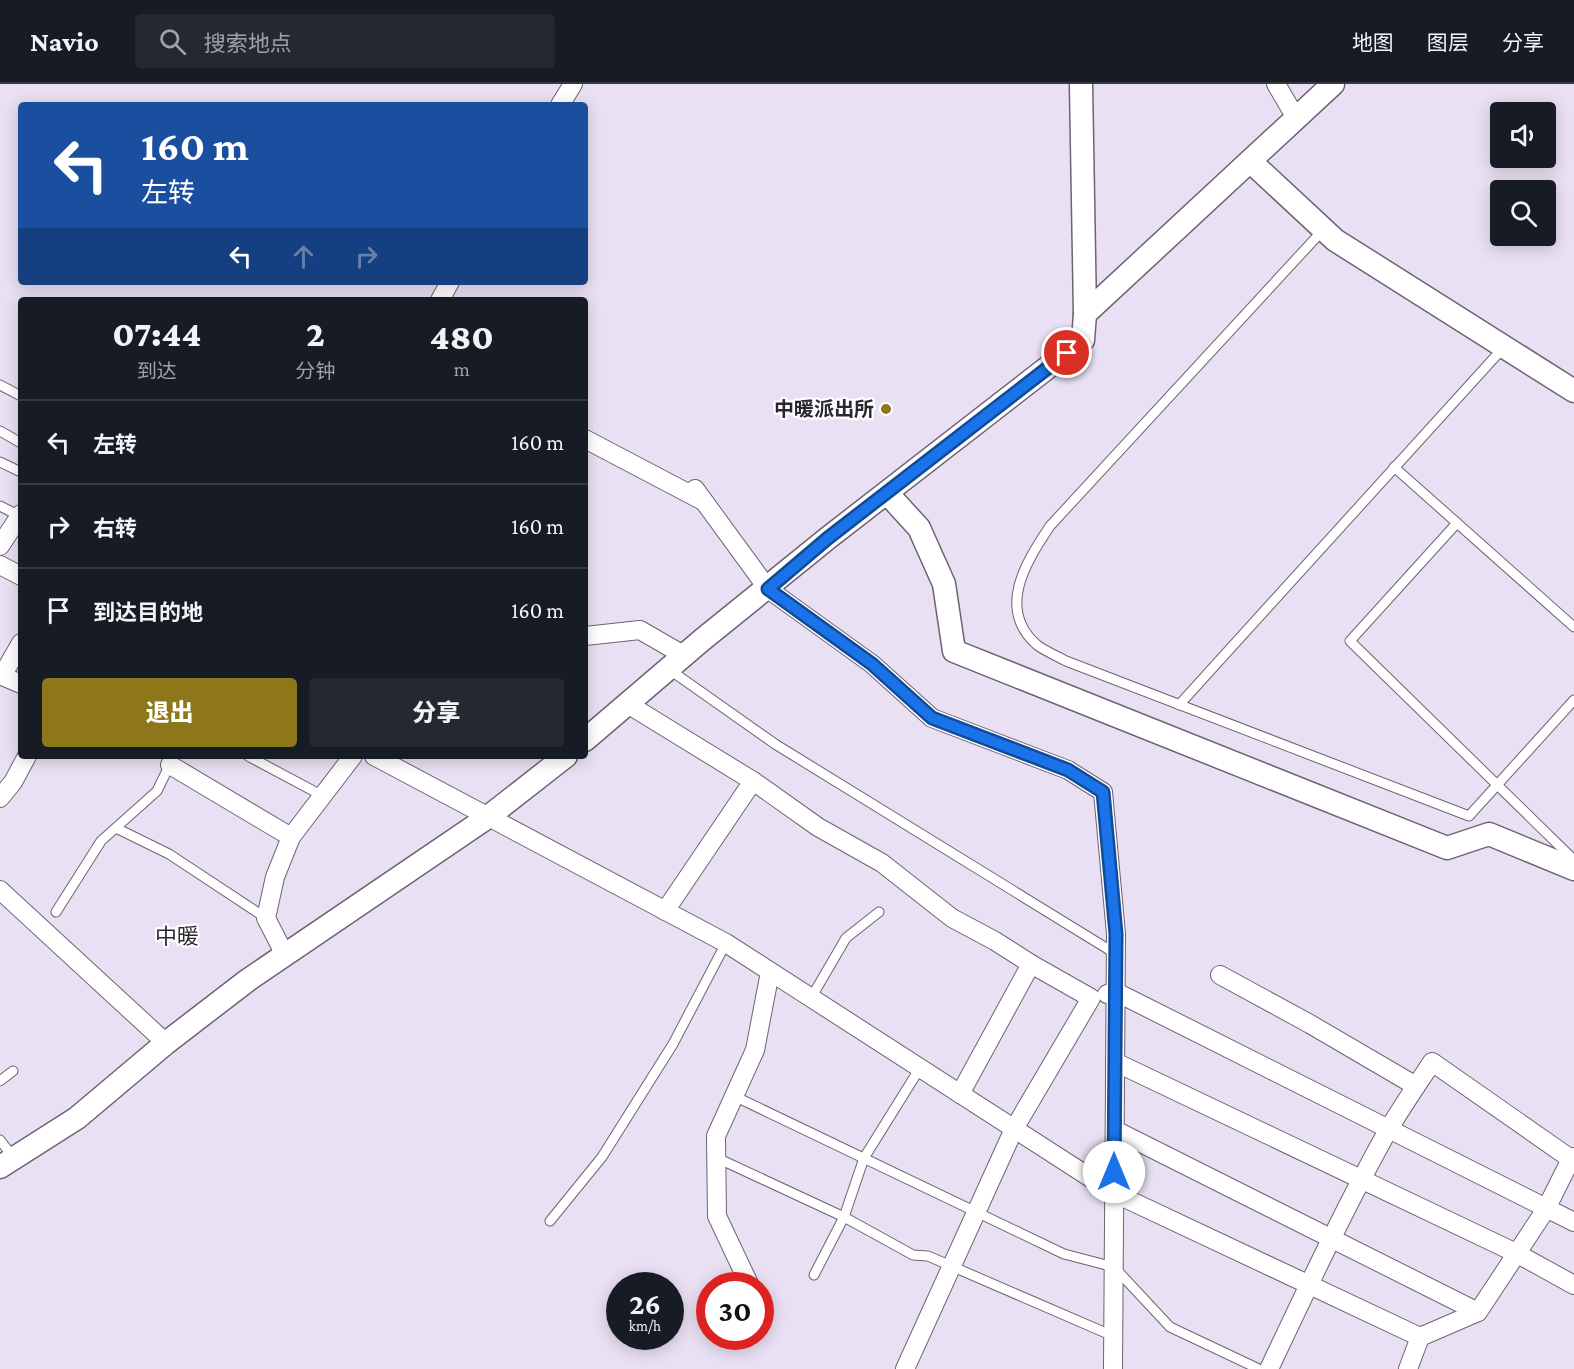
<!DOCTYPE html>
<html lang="zh">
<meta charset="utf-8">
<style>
:root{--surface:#171b24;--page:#242831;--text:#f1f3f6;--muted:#9ea1a6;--line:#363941;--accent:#8e761b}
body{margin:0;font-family:"Crimson Pro","Noto Sans SC",serif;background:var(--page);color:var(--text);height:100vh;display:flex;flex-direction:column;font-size:22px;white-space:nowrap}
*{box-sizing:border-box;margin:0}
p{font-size:20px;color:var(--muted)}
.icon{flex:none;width:33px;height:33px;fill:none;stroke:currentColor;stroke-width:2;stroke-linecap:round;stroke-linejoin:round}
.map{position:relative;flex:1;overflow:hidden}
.drawer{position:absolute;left:18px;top:213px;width:570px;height:462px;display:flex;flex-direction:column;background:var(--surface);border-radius:6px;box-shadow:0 3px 15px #0003}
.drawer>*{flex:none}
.banner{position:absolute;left:18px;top:18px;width:570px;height:183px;border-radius:6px;box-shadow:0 3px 15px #0003;background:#1a4fa0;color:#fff;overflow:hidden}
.buttons{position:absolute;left:1490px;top:18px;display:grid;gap:12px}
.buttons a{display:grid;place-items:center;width:66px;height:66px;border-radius:6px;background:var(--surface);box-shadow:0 3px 15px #0003;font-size:30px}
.speed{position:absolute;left:606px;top:1188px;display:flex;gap:12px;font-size:30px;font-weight:700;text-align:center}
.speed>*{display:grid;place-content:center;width:78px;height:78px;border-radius:50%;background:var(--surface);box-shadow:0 3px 15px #0003;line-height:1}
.speed small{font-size:15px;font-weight:400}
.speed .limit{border:9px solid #d22;background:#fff;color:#111}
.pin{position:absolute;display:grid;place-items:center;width:51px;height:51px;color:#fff;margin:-26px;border:3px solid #fff;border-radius:50%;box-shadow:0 2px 6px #0007}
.me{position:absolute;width:66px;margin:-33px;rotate:0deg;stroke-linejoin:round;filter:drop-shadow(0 0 4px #0008)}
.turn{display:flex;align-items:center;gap:21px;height:126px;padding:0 24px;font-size:27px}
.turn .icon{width:78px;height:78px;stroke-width:2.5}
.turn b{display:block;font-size:42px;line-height:51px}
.lanes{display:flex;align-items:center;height:57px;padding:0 24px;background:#0003;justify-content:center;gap:30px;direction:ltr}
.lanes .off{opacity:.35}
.eta{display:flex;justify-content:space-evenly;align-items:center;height:102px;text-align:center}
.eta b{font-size:36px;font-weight:800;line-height:42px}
.action{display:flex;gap:12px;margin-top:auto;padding:12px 24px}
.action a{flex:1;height:69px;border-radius:6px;background:var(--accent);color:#fff;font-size:24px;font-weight:800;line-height:69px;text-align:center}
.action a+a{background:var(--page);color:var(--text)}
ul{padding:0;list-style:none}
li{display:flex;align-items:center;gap:18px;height:84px;padding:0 24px;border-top:2px solid var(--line)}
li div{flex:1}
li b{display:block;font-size:22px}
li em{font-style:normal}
header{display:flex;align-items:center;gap:36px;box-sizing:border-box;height:84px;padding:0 30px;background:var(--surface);border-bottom:2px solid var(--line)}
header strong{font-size:28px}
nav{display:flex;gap:33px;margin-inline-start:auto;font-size:21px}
.search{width:420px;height:54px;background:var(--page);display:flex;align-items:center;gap:15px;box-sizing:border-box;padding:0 21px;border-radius:6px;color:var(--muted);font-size:22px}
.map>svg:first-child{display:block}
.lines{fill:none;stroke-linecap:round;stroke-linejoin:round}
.service-casing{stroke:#6c6374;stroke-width:11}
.minor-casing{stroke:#6c6374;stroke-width:20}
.tertiary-casing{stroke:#6c6374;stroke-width:25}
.service{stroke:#fff;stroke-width:9}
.minor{stroke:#fff;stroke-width:18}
.tertiary{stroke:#fff;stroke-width:22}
.route-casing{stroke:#114b97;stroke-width:15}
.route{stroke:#1a73e8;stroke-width:10}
.poi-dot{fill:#8e761b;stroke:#fff;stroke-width:2}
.labels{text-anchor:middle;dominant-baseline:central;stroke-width:4.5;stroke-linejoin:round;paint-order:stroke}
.poi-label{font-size:20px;font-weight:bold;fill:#2a272e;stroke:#fff;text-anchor:end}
.quarter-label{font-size:22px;fill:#2a272e;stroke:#fff}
</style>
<header>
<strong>Navio</strong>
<div class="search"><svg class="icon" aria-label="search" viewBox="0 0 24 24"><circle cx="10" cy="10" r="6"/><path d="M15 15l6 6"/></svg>搜索地点</div>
<nav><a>地图</a><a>图层</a><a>分享</a></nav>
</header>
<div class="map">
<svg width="1574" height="1285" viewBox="0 0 1574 1285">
<rect width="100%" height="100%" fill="#eae0f4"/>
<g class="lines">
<!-- service casing -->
<g class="service-casing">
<g id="service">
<path d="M1323,146L1050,442C1026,478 996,525 1037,561C1045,567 1057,572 1066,577L1469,732L1574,616"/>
<path d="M0,301L21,312"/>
<path d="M0,347L21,359"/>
<path d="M0,378L21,388"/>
<path d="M1394,383L1574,543"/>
<path d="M0,422L20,432"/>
<path d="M1457,439L1350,557L1574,776"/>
<path d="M670,586L775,660L1116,870"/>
<path d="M1179,621L1504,263"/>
<path d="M248,672L323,712"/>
<path d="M116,744L169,770L266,834"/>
<path d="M56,828L101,757L157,707L174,672"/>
<path d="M811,914L846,854L879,828"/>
<path d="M0,997L13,987"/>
<path d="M734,1012L1064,1170L1114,1183L1170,1243L1259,1285"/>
<path d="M0,1056L13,1073"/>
<path d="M717,1074L844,1133L913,1171L928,1172L1113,1252"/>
<path d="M550,1137L602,1073L673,960L726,859"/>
<path d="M814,1191L844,1133L864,1074L920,984"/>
</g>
</g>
<!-- minor casing -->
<g class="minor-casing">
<g id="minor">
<path d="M1276,0L1296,34"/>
<path d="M560,21L573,0"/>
<path d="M440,216L450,198"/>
<path d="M585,355L703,417"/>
<path d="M695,405L768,505L872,580L932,634L1068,686L1103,708L1116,850L1113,1285"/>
<path d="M0,462L21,430"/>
<path d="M0,481L21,492"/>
<path d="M585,552L640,546L685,572"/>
<path d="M0,591L21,600"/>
<path d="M2,592L21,559"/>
<path d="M626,619L753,697L665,827"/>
<path d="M374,672L726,859L1114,1109L1420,1253"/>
<path d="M170,681L291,753L275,793L266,834L285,871"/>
<path d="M753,697L818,743L882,779L952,834L995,857L1031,880"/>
<path d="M0,714L13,698L27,672"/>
<path d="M291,753L353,672"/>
<path d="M0,806L166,959"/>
<path d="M1220,891L1310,940L1416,1002"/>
<path d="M1107,910L1116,908L1574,1138"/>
<path d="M1115,978L1516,1169L1574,1201"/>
<path d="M1115,1046L1478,1228"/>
<path d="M750,1202L717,1132L716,1052L755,966L770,888"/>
<path d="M905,1285L1014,1045L1091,914L1031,880L960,1010"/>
<path d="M1269,1285C1307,1205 1344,1125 1387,1048C1401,1024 1417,1001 1432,978L1571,1075"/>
<path d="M1408,1285L1420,1253L1478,1228L1546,1125L1571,1075L1574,1073"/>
</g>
</g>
<!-- tertiary casing -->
<g class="tertiary-casing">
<g id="tertiary">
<path d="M1250,77L1335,156L1574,307"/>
<path d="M1085,230L1333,0"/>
<path d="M887,409L919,444L944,500L954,567L1447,764L1489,750L1574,785"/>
<path d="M585,656L702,556L828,454L1083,256L1085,230L1081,0"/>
<path d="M0,1083L77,1034L166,959L248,896L488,733L566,672"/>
</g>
</g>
<!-- service -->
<use href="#service" class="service"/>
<!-- minor -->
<use href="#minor" class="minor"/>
<!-- tertiary -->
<use href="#tertiary" class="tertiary"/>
</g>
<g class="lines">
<!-- route casing -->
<g class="route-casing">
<path id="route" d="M1067,269L828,454L768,505L872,580L932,634L1068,686L1103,708L1116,850L1114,1088"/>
</g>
<!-- route -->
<use href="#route" class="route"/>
</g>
<!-- markers -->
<circle class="poi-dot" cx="886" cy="325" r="6"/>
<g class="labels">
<!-- poi labels -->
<g class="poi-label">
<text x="874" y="325">中暖派出所</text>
</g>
<!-- quarter labels -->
<g class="quarter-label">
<text x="177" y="852">中暖</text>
</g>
</g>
</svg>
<div class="buttons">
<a><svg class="icon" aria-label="sound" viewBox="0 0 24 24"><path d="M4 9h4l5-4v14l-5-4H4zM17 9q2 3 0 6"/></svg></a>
<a><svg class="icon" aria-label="search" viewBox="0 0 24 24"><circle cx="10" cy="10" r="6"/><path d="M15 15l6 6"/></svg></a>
</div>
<div class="speed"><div>26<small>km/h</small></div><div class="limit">30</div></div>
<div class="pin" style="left:1067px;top:269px;background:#d93025"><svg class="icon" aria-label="arrive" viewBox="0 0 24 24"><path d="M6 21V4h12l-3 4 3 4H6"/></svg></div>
<svg class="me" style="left:1114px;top:1088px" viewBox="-20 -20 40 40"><circle r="19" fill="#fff"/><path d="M0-13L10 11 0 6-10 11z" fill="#1a73e8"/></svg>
<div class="banner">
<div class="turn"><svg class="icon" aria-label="left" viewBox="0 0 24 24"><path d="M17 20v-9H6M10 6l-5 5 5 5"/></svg><div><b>160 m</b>左转</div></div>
<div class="lanes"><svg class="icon" aria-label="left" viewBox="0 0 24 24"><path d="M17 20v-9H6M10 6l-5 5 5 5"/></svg><svg class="icon off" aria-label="ahead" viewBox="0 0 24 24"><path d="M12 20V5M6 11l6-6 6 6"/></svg><svg class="icon off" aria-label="right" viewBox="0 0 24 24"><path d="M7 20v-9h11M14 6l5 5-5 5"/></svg></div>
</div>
<section class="drawer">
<div class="eta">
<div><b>07:44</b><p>到达</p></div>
<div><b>2</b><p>分钟</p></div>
<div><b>480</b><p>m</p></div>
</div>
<ul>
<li><svg class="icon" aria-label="left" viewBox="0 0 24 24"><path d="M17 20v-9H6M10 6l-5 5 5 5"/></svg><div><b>左转</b></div><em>160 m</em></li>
<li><svg class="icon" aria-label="right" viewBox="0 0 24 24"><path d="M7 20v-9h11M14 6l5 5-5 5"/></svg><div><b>右转</b></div><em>160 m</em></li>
<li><svg class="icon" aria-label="arrive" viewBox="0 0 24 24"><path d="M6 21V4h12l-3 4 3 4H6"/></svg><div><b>到达目的地</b></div><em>160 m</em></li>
</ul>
<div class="action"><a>退出</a><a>分享</a></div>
</section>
</div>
